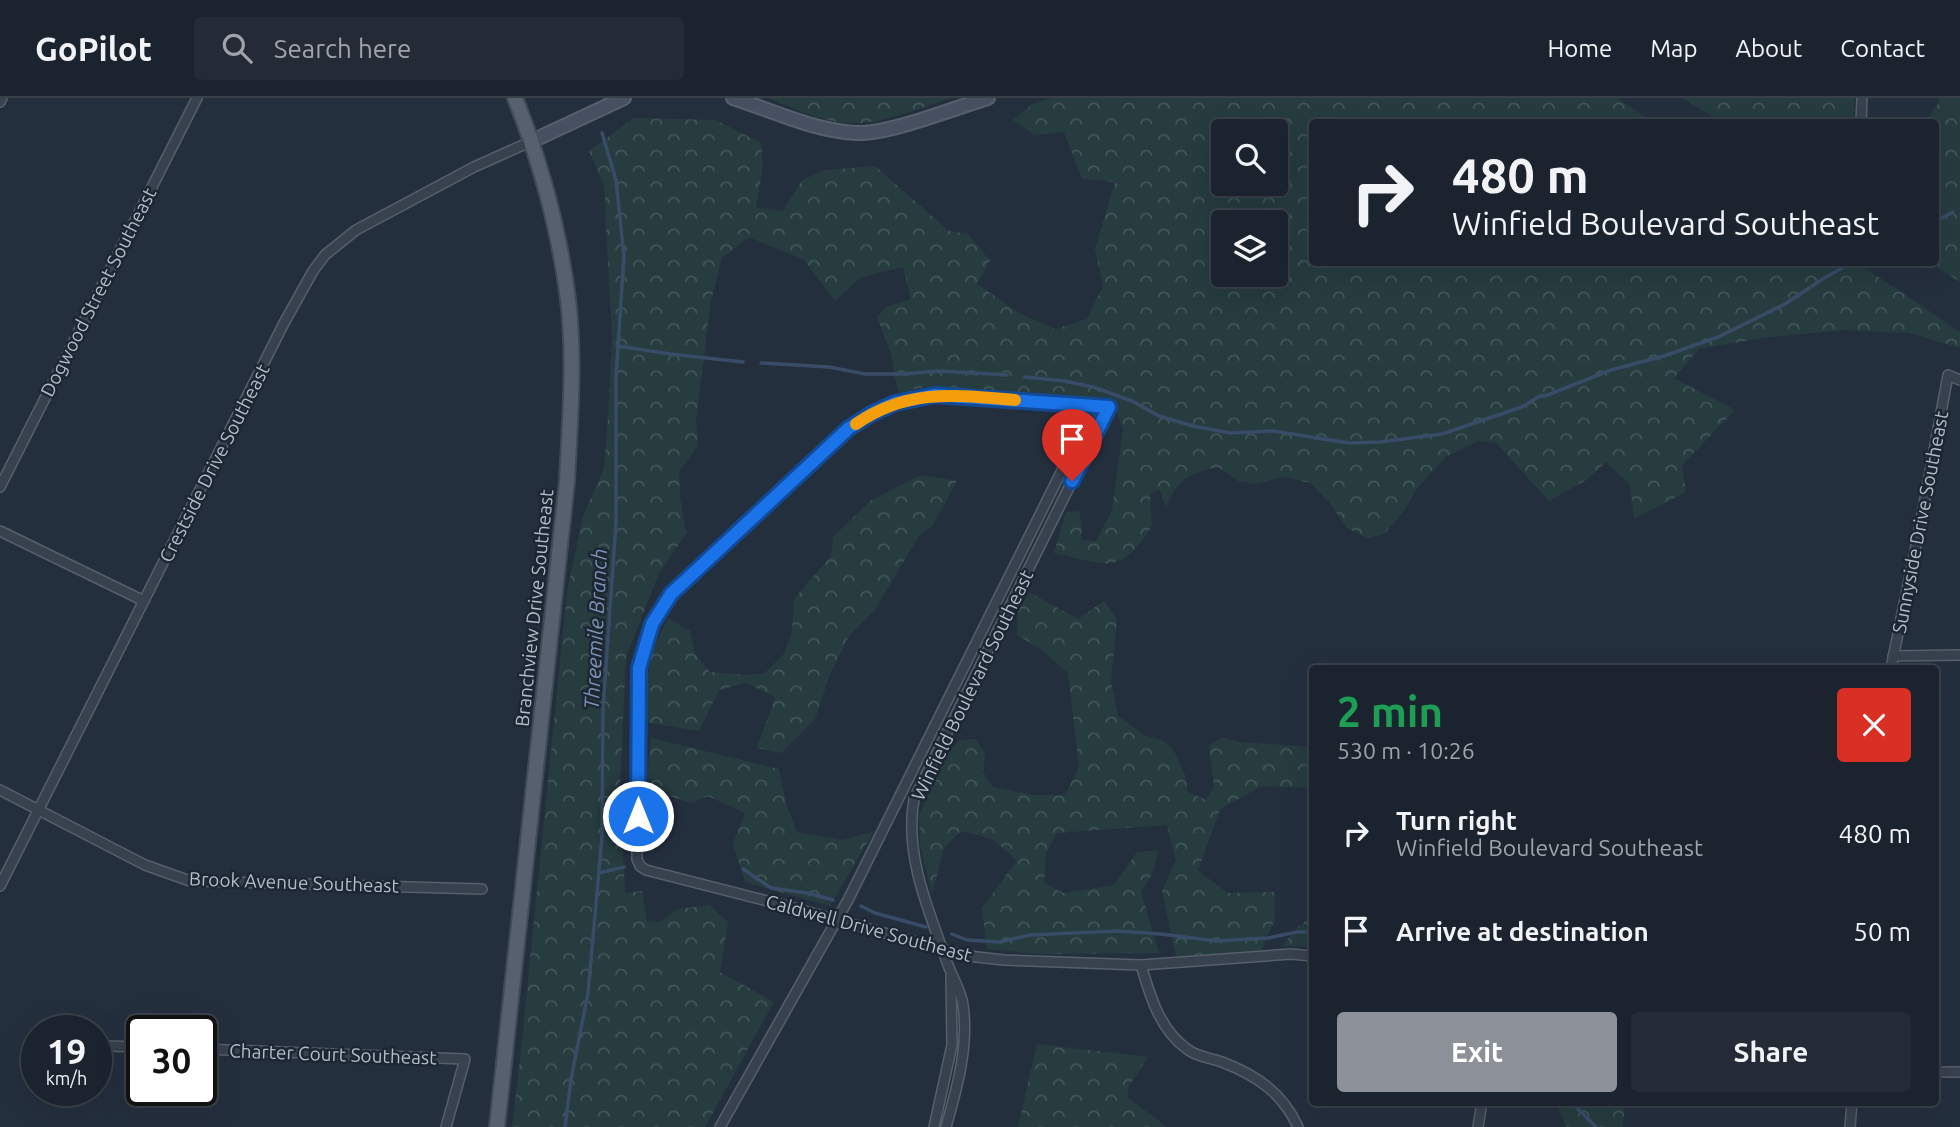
<!DOCTYPE html>
<meta charset="utf-8">
<style>
:root{--surface:#1b232e;--page:#242b36;--text:#f1f3f6;--muted:#a0a4aa;--line:#39404a;--accent:#8c9099}
body{margin:0;font-family:Ubuntu,sans-serif;background:var(--page);color:var(--text);height:100vh;display:flex;flex-direction:column;font-size:26px;white-space:nowrap}
*{box-sizing:border-box;margin:0}
p{font-size:23px;color:var(--muted)}
.icon{flex:none;width:38px;height:38px;fill:none;stroke:currentColor;stroke-width:2;stroke-linecap:round;stroke-linejoin:round}
.map{position:relative;flex:1;overflow:hidden}
.details{position:absolute;left:1309px;top:567px;width:630px;height:441px;display:flex;flex-direction:column;background:var(--surface);border-radius:7px;box-shadow:0 7px 28px #0002,0 0 0 2px var(--line)}
.details>*{flex:none}
.guide{position:absolute;left:1309px;top:21px;width:630px;height:147px;border-radius:7px;box-shadow:0 7px 28px #0002,0 0 0 2px var(--line);background:#1b232e;color:var(--text);overflow:hidden}
.controls{position:absolute;left:1211px;top:21px;display:grid;gap:14px}
.controls a{display:grid;place-items:center;width:77px;height:77px;border-radius:7px;background:var(--surface);box-shadow:0 7px 28px #0002,0 0 0 2px var(--line);font-size:35px}
.speed{position:absolute;left:21px;top:917px;display:flex;gap:14px;font-size:35px;font-weight:700;text-align:center}
.speed>*{display:grid;place-content:center;width:91px;height:91px;border-radius:50%;background:var(--surface);box-shadow:0 7px 28px #0002,0 0 0 2px var(--line);line-height:1}
.speed small{font-size:18px;font-weight:400}
.speed .limit{border:4px solid #111;border-radius:10px;background:#fff;color:#111}
.pin{position:absolute;display:grid;place-items:center;width:60px;height:60px;color:#fff;margin:-72px -30px;border-radius:50% 50% 50% 0;rotate:-45deg;box-shadow:0 0 7px #0007}
.pin .icon{rotate:45deg}
.me{position:absolute;width:77px;margin:-38px;rotate:0deg;stroke-linejoin:round;filter:drop-shadow(0 0 5px #0008)}
.turn{display:flex;align-items:center;gap:24px;height:147px;padding:0 28px;font-size:32px}
.turn .icon{width:91px;height:91px;stroke-width:2.5}
.turn b{display:block;font-size:49px;line-height:60px}
.round{display:grid;place-items:center;flex:none;width:74px;height:74px;border-radius:7px;background:var(--page)}
.headline{display:flex;align-items:center;justify-content:space-between;height:119px;padding:0 28px}
h1{font-size:42px;font-weight:700;line-height:52px;color:#1e9e55}
.primary-button{display:flex;gap:14px;margin-top:auto;padding:14px 28px}
.primary-button a{flex:1;height:80px;border-radius:7px;background:var(--accent);color:#fff;font-size:28px;font-weight:700;line-height:80px;text-align:center}
.primary-button a+a{background:var(--page);color:var(--text)}
ul{padding:0;list-style:none}
li{display:flex;align-items:center;gap:21px;height:98px;padding:0 28px}
li div{flex:1}
li b{display:block;font-size:26px}
li em{font-style:normal}
header{display:flex;align-items:center;gap:42px;box-sizing:border-box;height:98px;padding:0 35px;background:var(--surface);border-bottom:2px solid var(--line)}
header strong{font-size:33px}
nav{display:flex;gap:38px;margin-inline-start:auto;font-size:24px}
.search{width:490px;height:63px;background:var(--page);display:flex;align-items:center;gap:18px;box-sizing:border-box;padding:0 24px;border-radius:7px;color:var(--muted);font-size:26px}
.map>svg:first-child{display:block}
.forest{fill:url(#forest-crowns);fill-rule:evenodd}
.lines{fill:none;stroke-linecap:round;stroke-linejoin:round}
.stream{stroke:#394c67;stroke-width:3.5}
.street-casing{stroke:#565f6c;stroke-width:12}
.secondary-casing{stroke:#565f6c;stroke-width:16}
.primary-casing{stroke:#414a57;stroke-width:18}
.street{stroke:#38414e;stroke-width:9}
.secondary{stroke:#465061;stroke-width:12}
.primary{stroke:#56606e;stroke-width:14}
.route-casing{stroke:#114b97;stroke-width:18}
.route{stroke:#1a73e8;stroke-width:12}
.slow{stroke:#f59e0b;stroke-width:12}
.labels{text-anchor:middle;dominant-baseline:central;stroke-width:5;stroke-linejoin:round;paint-order:stroke}
.street-label{font-size:19px;fill:#b4bcc9;stroke:#1d2633}
.water-label{font-size:21px;font-style:italic;fill:#7c92b1;stroke:#1d2633}
</style>
<header>
<strong>GoPilot</strong>
<div class="search"><svg class="icon" aria-label="search" viewBox="0 0 24 24"><circle cx="10" cy="10" r="6"/><path d="M15 15l6 6"/></svg>Search here</div>
<nav><a>Home</a><a>Map</a><a>About</a><a>Contact</a></nav>
</header>
<div class="map">
<svg width="1960" height="1029" viewBox="0 0 1960 1029">
<defs>
<pattern id="forest-crowns" width="20" height="18" patternUnits="userSpaceOnUse" patternTransform="scale(1.75)"><rect width="20" height="18" fill="#263c3f"/><path d="M2 6a3 3 0 1 1 6 0M12 15a3 3 0 1 1 6 0" fill="none" stroke="#435659"/></pattern>
</defs>
<rect width="100%" height="100%" fill="#242f3e"/>
<!-- forest -->
<g class="forest">
<path d="M768,0H951C926,8 889,23 862,25C830,28 798,12 768,0Z"/>
<path d="M1051,0H1617L1653,24H1312V164L1858,165L1960,234V250L1910,235L1844,232L1769,239L1699,251L1674,280L1735,312L1682,367L1686,394L1634,421L1630,387L1606,364L1586,382L1549,403L1496,345L1478,343L1446,359L1418,389L1404,413L1384,436L1368,440L1347,430L1329,404L1310,385L1283,379L1255,386L1238,383L1218,369C1188,376 1178,380 1166,410L1159,391L1150,397L1152,428C1118,480 1108,466 1054,455L1066,414L1079,413L1082,427L1081,442L1096,443L1112,412L1123,331L1111,301L925,289L898,295L891,256L877,219L886,209L911,201L903,169L861,179L835,203L804,162L749,139L722,160L711,203L696,323L698,348L679,373L680,399L686,436L659,475L626,559L620,688L625,795L642,793L647,823L659,824L678,811L709,807L728,824L720,874L774,904L705,1029H512L521,952L567,494L583,418L604,370L608,318L612,241L604,88L589,53L634,20L716,22L761,45L763,68L756,109L783,113L802,82L826,72L875,68L949,133L968,136L990,163L977,186L1019,215L1055,231L1087,221L1103,188L1095,151L1115,84L1082,81L1064,34L1035,37L1013,22L1032,6ZM1223,33H1276V86H1223ZM1223,124H1276V177H1223Z"/>
<path d="M1683,0H1854V24H1720Z"/>
<path d="M1939,0H1960V184L1930,165L1936,164V24H1924L1939,5Z"/>
<path d="M921,377L957,383L933,427L919,438L875,512L849,538L830,576L815,621L781,655L757,650L775,599L746,585L719,592L699,633L645,624L646,592L651,556L668,520L690,533L695,556L710,574L749,577L765,575L784,556L792,533L794,501L831,458L833,439L870,403Z"/>
<path d="M1029,494L1078,521L1104,503L1117,521L1111,583L1118,618L1146,638L1162,642L1173,651L1185,677L1188,694L1206,702L1214,689L1209,648L1222,639L1239,644L1312,649V690L1262,688L1220,711L1198,773L1228,795L1274,794L1275,821L1261,853L1176,858L1162,793L1176,762L1167,727L1057,735L1046,756L1044,785L1064,795L1114,787L1137,754L1158,752L1153,775L1141,794L1159,855L1038,856L987,851L982,810L1017,762L992,741L961,733L944,750L932,797L920,746L919,717L947,655L960,642L975,641L985,655L983,674L993,689L1035,697H1065L1079,669L1068,575L1040,551L1017,537L1018,514Z"/>
<path d="M651,640L779,671L787,709L797,734L843,742L874,733L830,808L745,784L733,746L745,715L708,698L691,705L658,694L647,680Z"/>
<path d="M1312,818V849L1282,848L1297,830Z"/>
<path d="M1037,946L1148,959L1129,988L1127,999L1167,1029H1018Z"/>
<path d="M1556,1005H1625L1623,1029H1566Z"/>
</g>
<g class="lines">
<!-- stream -->
<g class="stream">
<path d="M1936,123L1953,114"/>
<path d="M618,248L670,256L743,264"/>
<path d="M761,265L829,269L865,276H903L940,273L1007,277"/>
<path d="M1025,279L1064,283L1093,289L1132,303L1159,318L1193,328L1230,335L1273,333L1349,345L1380,344L1442,336L1522,309L1540,298H1545L1611,272L1664,258L1718,239L1785,206L1826,179L1853,164"/>
<path d="M743,771L771,790L807,795L833,802"/>
<path d="M599,775L624,769"/>
<path d="M861,808L875,815L926,829"/>
<path d="M952,836L967,842L1000,844L1030,837L1117,833L1161,836L1216,843L1268,840L1297,834H1312"/>
<path d="M1571,1004L1596,1029"/>
<path d="M565,1029L571,981L588,895L596,806L602,738L603,611L616,424V279L624,158L616,82L602,35"/>
</g>
<!-- street casing -->
<g class="street-casing">
<g id="street">
<path d="M0,4L2,0"/>
<path d="M1861,24L1862,0"/>
<path d="M0,389L197,0"/>
<path d="M0,433L144,503"/>
<path d="M1893,558L1960,557"/>
<path d="M1891,570L1919,433L1948,277L1960,282"/>
<path d="M0,692L145,767L190,783L482,791"/>
<path d="M0,788L284,225L313,173L325,157L356,132L474,69L532,43"/>
<path d="M1141,867C1150,898 1160,932 1187,951C1197,959 1211,960 1222,964C1256,977 1283,995 1298,1029"/>
<path d="M107,948L142,949"/>
<path d="M201,951L465,961L446,1029"/>
<path d="M1936,974H1960"/>
<path d="M720,1029L848,802L1094,308"/>
<path d="M934,1029L952,947L951,878"/>
<path d="M946,1029C957,990 969,948 963,907C961,892 953,881 948,867C929,813 904,758 914,701L1109,309L935,297L895,305L871,316L849,330L671,496L652,526L639,570L637,761L640,768L646,772L787,808L942,851L968,858L1004,862L1141,867L1291,856L1312,858"/>
<path d="M1478,1029L1482,1004"/>
<path d="M1850,1029L1852,1004"/>
</g>
</g>
<!-- secondary casing -->
<g class="secondary-casing">
<g id="secondary">
<path d="M733,0C774,13 814,33 857,35C890,36 954,10 988,0"/>
<path d="M532,43L624,0"/>
</g>
</g>
<!-- primary casing -->
<g class="primary-casing">
<path id="primary" d="M497,1029L567,383C570,324 575,260 568,201C559,132 541,65 515,0"/>
</g>
<!-- street -->
<use href="#street" class="street"/>
<!-- secondary -->
<use href="#secondary" class="secondary"/>
<!-- primary -->
<use href="#primary" class="primary"/>
</g>
<g class="lines">
<!-- route casing -->
<g class="route-casing">
<path id="route" d="M638,718L639,570L652,526L671,496L849,330L871,316L895,305L935,297L1109,309L1072,383"/>
</g>
<!-- route -->
<use href="#route" class="route"/>
<!-- slow -->
<path class="slow" d="M856,326C908,290 956,297 1015,302"/>
</g>
<g class="labels">
<!-- street labels -->
<g class="street-label">
<text transform="translate(98 194) rotate(-63)">Dogwood Street Southeast</text>
<text transform="translate(214 365) rotate(-63)">Crestside Drive Southeast</text>
<text transform="translate(1920 424) rotate(-79)">Sunnyside Drive Southeast</text>
<text transform="translate(534 510) rotate(-84)">Branchview Drive Southeast</text>
<text transform="translate(972 587) rotate(-64)">Winfield Boulevard Southeast</text>
<text transform="translate(294 784) rotate(2)">Brook Avenue Southeast</text>
<text transform="translate(869 830) rotate(15)">Caldwell Drive Southeast</text>
<text transform="translate(333 956) rotate(2)">Charter Court Southeast</text>
</g>
<!-- water labels -->
<g class="water-label">
<text transform="translate(595 531) rotate(-87)">Threemile Branch</text>
</g>
</g>
</svg>
<div class="controls">
<a><svg class="icon" aria-label="search" viewBox="0 0 24 24"><circle cx="10" cy="10" r="6"/><path d="M15 15l6 6"/></svg></a>
<a><svg class="icon" aria-label="layers" viewBox="0 0 24 24"><path d="M12 4l9 5-9 5-9-5zM3 14l9 5 9-5"/></svg></a>
</div>
<div class="speed"><div>19<small>km/h</small></div><div class="limit">30</div></div>
<div class="pin" style="left:1072px;top:383px;background:#d93025"><svg class="icon" aria-label="arrive" viewBox="0 0 24 24"><path d="M6 21V4h12l-3 4 3 4H6"/></svg></div>
<svg class="me" style="left:638px;top:718px" viewBox="-20 -20 40 40"><circle r="17" fill="#1a73e8" stroke="#fff" stroke-width="3"/><path d="M0-11L8 9 0 5-8 9z" fill="#fff"/></svg>
<div class="guide">
<div class="turn"><svg class="icon" aria-label="right" viewBox="0 0 24 24"><path d="M7 20v-9h11M14 6l5 5-5 5"/></svg><div><b>480 m</b>Winfield Boulevard Southeast</div></div>
</div>
<section class="details">
<div class="headline"><div><h1>2 min</h1><p>530 m · 10:26</p></div><a class="round" style="background:#d93025;color:#fff"><svg class="icon" aria-label="close" viewBox="0 0 24 24"><path d="M6 6l12 12M18 6L6 18"/></svg></a></div>
<ul>
<li><svg class="icon" aria-label="right" viewBox="0 0 24 24"><path d="M7 20v-9h11M14 6l5 5-5 5"/></svg><div><b>Turn right</b><p>Winfield Boulevard Southeast</p></div><em>480 m</em></li>
<li><svg class="icon" aria-label="arrive" viewBox="0 0 24 24"><path d="M6 21V4h12l-3 4 3 4H6"/></svg><div><b>Arrive at destination</b></div><em>50 m</em></li>
</ul>
<div class="primary-button"><a>Exit</a><a>Share</a></div>
</section>
</div>
